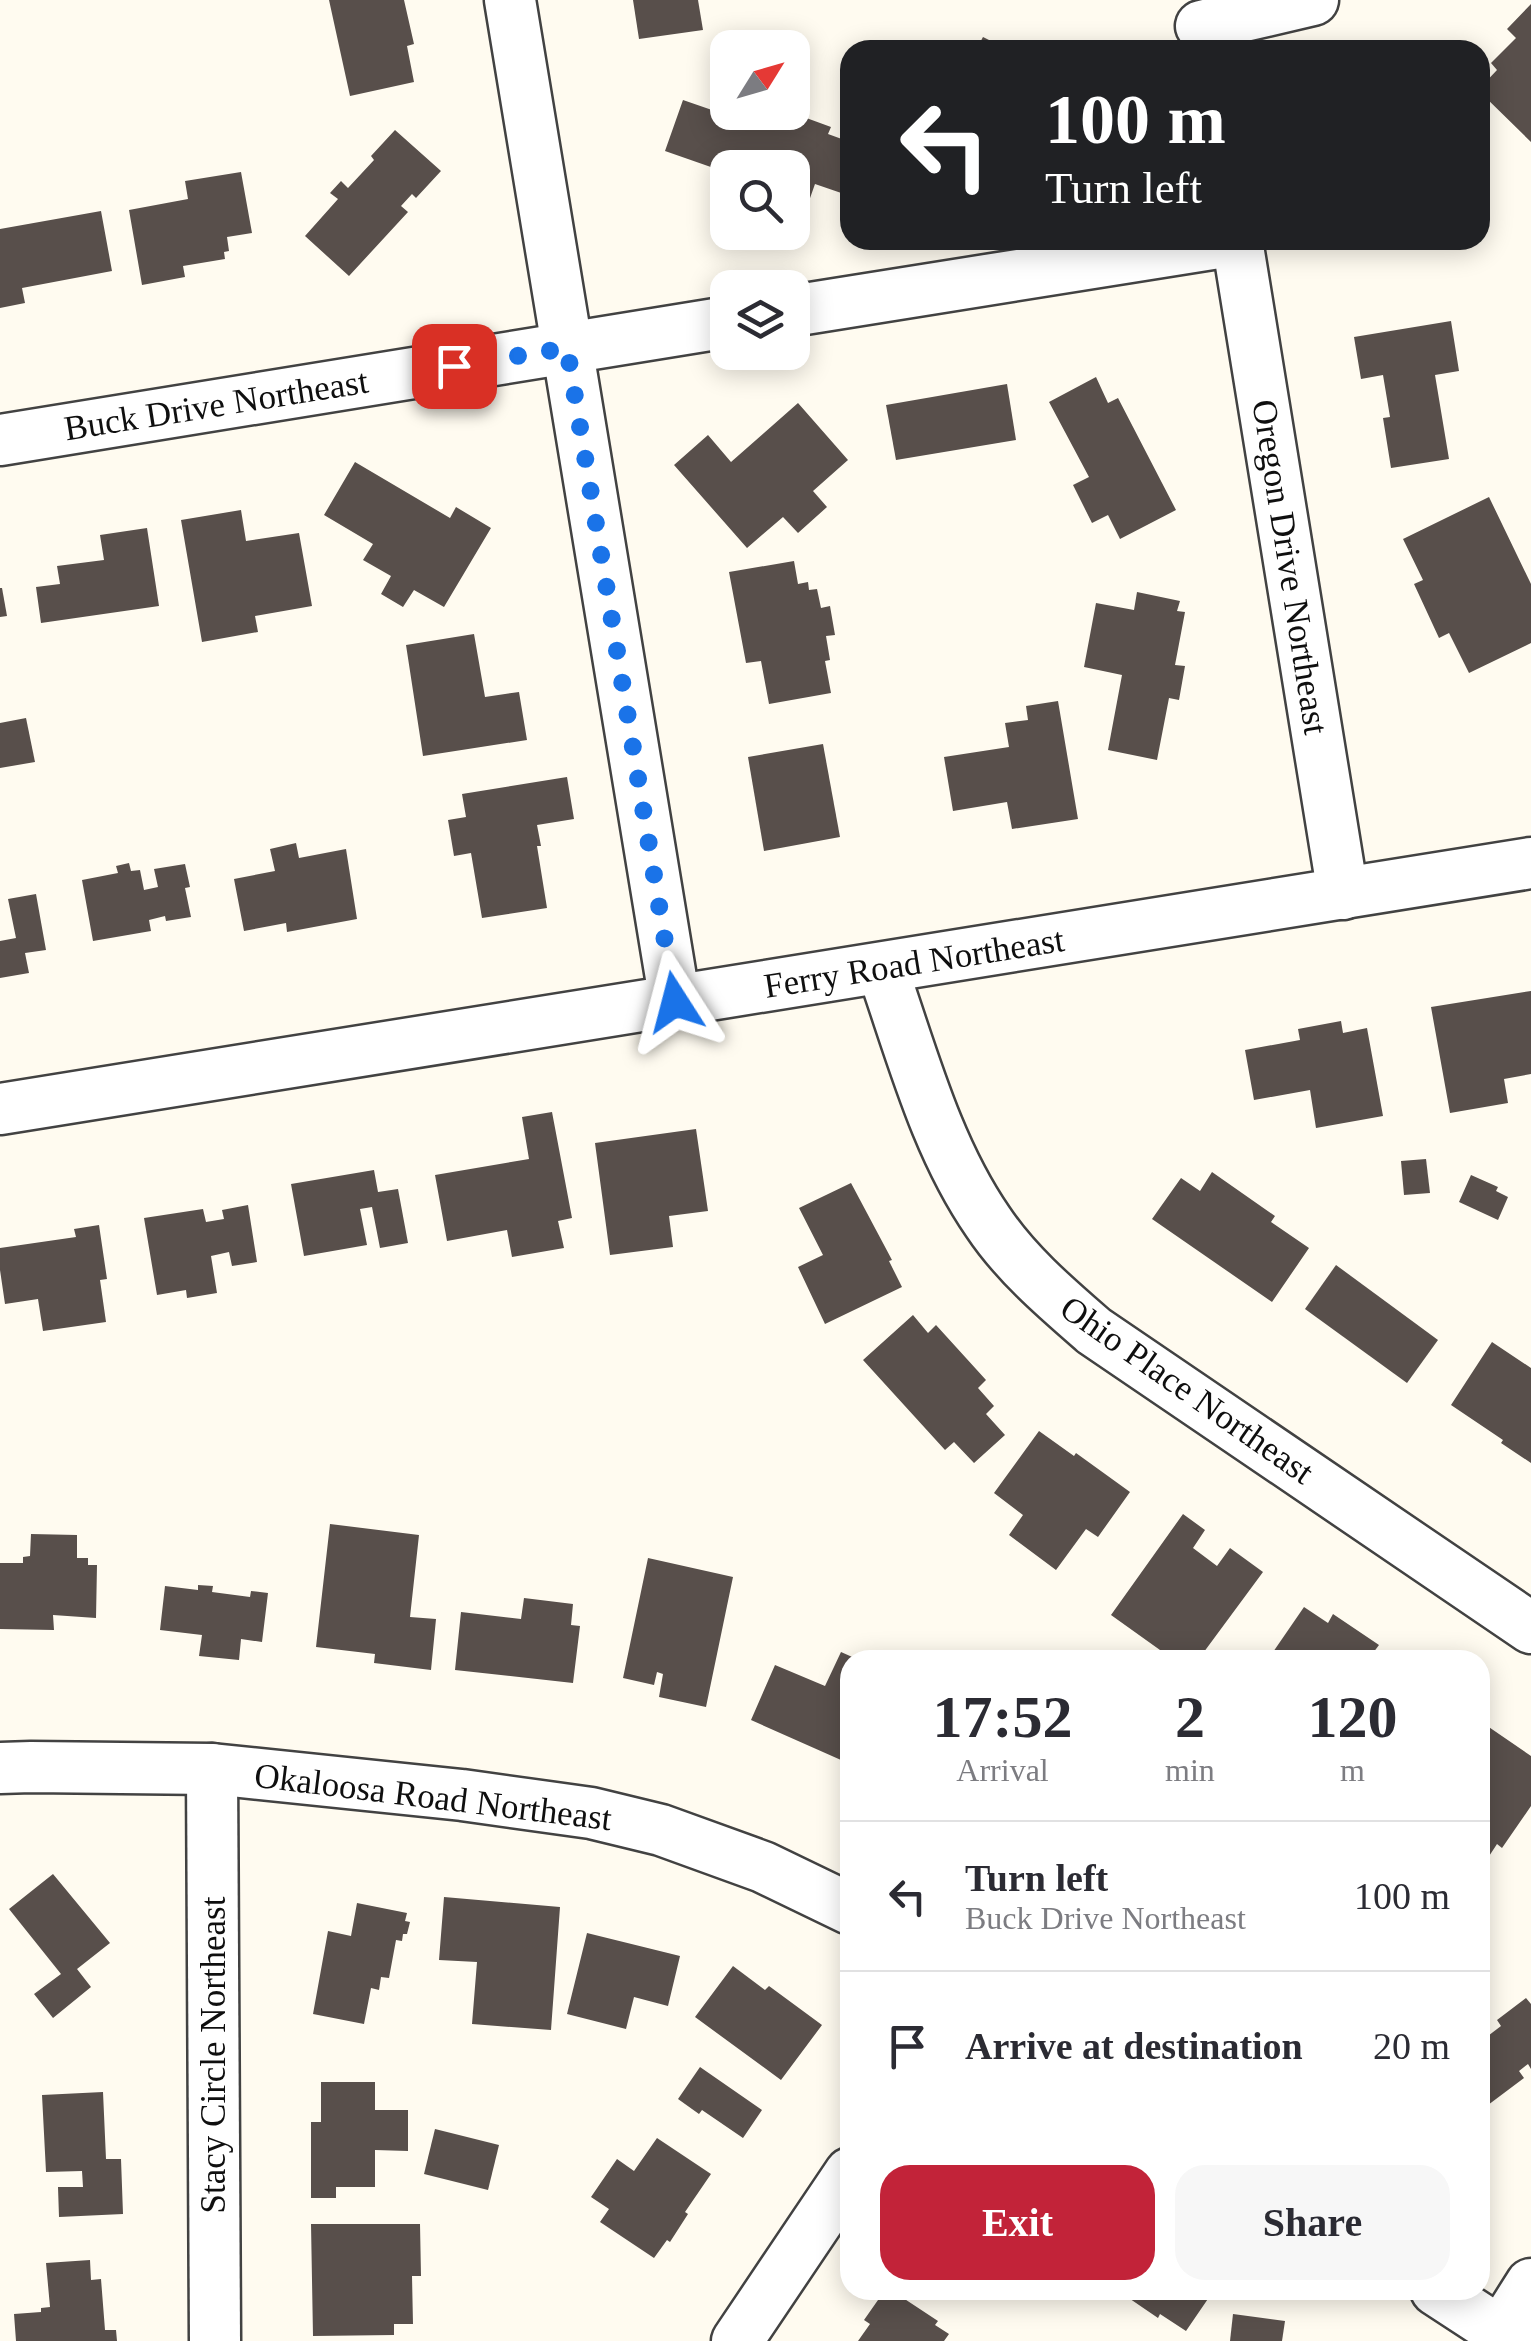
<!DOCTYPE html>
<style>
:root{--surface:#fff;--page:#f7f7f7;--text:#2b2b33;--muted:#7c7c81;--line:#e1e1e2;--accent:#c22339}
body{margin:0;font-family:"Times New Roman",serif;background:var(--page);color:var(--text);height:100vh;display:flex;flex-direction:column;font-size:38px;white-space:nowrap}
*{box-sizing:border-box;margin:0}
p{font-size:32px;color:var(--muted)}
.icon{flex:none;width:55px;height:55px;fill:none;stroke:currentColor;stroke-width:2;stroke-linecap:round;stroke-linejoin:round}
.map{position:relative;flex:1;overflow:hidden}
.drawer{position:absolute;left:840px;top:1650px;width:650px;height:650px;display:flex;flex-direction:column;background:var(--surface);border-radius:30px;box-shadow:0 5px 25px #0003}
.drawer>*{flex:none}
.banner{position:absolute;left:840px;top:40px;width:650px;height:210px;border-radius:30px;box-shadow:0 5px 25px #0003;background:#202124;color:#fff;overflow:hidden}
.needle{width:65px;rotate:53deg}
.controls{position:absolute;left:710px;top:30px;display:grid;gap:20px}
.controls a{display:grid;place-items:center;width:100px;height:100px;border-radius:20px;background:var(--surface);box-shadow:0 5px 25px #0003;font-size:50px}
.pin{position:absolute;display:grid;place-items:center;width:85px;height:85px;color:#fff;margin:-42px;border-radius:20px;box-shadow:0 5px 15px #0006}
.me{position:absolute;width:110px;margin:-55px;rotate:351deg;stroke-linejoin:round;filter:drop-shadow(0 0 8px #0008)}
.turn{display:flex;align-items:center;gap:35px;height:210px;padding:0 40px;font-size:45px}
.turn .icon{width:130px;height:130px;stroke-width:2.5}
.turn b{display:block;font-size:70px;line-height:85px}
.eta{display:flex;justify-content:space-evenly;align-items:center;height:170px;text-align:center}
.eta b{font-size:60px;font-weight:700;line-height:70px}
.cta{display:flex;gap:20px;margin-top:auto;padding:20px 40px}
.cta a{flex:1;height:115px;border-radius:30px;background:var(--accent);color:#fff;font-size:40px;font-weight:700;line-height:115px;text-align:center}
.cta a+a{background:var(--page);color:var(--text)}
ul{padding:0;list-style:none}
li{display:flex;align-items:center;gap:30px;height:150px;padding:0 40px;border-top:2px solid var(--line)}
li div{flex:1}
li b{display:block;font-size:38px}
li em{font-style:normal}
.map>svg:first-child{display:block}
.building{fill:#584f4b}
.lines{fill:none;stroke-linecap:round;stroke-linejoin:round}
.minor-casing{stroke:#424242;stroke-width:55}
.minor{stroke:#fff;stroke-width:50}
.route{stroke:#1a73e8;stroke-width:18;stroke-dasharray:0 32.4}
.labels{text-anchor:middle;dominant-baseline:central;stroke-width:10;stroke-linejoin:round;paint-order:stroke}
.street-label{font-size:35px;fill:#0f0f0f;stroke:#fff}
</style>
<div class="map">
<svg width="1531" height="2341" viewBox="0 0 1531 2341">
<rect width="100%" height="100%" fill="#fffbf0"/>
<!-- building -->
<g class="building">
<path d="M329,0H404L414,44L407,46L414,82L350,96Z"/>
<path d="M633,0H698L703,30L639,39Z"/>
<path d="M1531,4V142L1480,92V88L1497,70L1491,63L1516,38L1507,29Z"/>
<path d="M983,37L1009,50H976Z"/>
<path d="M683,100L770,130L776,112H790L831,127L828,134L850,142V196L815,184L809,201L792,196V168H728V173L665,151Z"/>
<path d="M395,130L441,171L416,198L412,194L401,206L408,212L349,276L305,236L338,199L330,193L341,181L348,188L374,160L371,156Z"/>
<path d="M241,172L252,233L227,237L229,251L224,252L225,259L183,266L185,277L142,285L129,210L188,199L185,181Z"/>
<path d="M101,211L112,271L22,288L25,303L0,308V229Z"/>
<path d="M1451,321L1459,371L1435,375L1449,459L1391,468L1383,418L1390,417L1383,375L1361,379L1354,337Z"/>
<path d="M1096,377L1108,403L1118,398L1176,510L1120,539L1108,515L1092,523L1073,485L1089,477L1049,402Z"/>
<path d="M1007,384L1016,440L896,460L886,405Z"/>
<path d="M798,403L848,460L813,491L827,507L798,533L783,517L747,548L674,465L708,435L731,462Z"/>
<path d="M355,462L450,518L456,507L491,528L444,607L414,590L403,607L381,594L391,576L363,560L373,544L324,515Z"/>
<path d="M1489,497L1531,584V643L1469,673L1449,633L1439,638L1414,584L1423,580L1403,539Z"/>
<path d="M241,510L246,541L299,533L312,606L255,616L258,632L202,642L181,520Z"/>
<path d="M147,528L159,606L41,623L36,587L60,584L57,566L104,560L100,535Z"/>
<path d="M794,561L798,584L808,582L809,590L817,589L821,608L830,606L835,635L826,636L830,660L825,661L831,693L769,704L761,661L746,663L729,572Z"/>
<path d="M0,588H2L7,616L0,617Z"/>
<path d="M1137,592L1180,601L1177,611L1185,612L1175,665L1185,666L1179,700L1169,698L1157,760L1108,750L1122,675L1084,667L1096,603L1134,610Z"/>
<path d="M474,634L485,697L519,692L527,740L423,756L406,645Z"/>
<path d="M1058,701L1078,819L1012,829L1007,802L953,811L944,757L1009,747L1005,723L1028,720L1026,706Z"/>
<path d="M26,718L35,762L0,768V723Z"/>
<path d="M823,744L840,837L764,851L748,757Z"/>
<path d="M567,777L574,819L537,825L541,846H537L547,908L482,918L471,853L454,856L448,820L466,817L462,794Z"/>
<path d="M296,843L299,858L346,849L357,919L287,932L286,923L244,931L234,879L275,871L270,849Z"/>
<path d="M129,863L131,871L140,870L144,890L158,887L154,869L185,864L190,887L185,888L191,917L166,921L165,916L149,920L151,931L93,941L82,880L118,873L116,866Z"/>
<path d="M36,894L46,950L25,953L29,973L0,978V941L16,938L8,899Z"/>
<path d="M1531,991V1074L1504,1079L1508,1103L1450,1113L1431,1007Z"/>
<path d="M1341,1021L1343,1033L1367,1028L1383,1116L1316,1128L1310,1090L1254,1100L1245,1050L1300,1040L1298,1029Z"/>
<path d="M552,1112L572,1218L558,1221L564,1248L512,1257L507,1230L447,1241L435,1175L529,1159L522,1117Z"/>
<path d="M696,1129L708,1211L669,1216L673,1247L610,1255L595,1143Z"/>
<path d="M1426,1159L1430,1193L1404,1195L1401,1161Z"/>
<path d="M374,1170L378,1192L398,1189L408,1243L380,1248L372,1207L360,1209L367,1245L304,1256L291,1184Z"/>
<path d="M1212,1172L1275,1216L1271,1222L1309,1248L1272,1302L1152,1219L1181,1178L1200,1191Z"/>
<path d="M1471,1175L1498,1187L1496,1191L1508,1197L1498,1220L1459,1202Z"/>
<path d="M851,1183L892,1260L889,1261L902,1287L825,1324L798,1267L823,1255L799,1208Z"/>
<path d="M248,1205L257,1262L232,1266L229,1252L211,1256L217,1293L187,1298L186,1290L157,1295L144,1218L203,1209L206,1222L224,1219L222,1210Z"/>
<path d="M99,1225L107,1279L100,1280L106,1322L43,1331L38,1299L5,1304L0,1270V1248L76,1237L74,1229Z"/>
<path d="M1336,1265L1438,1340L1407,1383L1305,1309Z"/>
<path d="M913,1315L928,1333L936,1325L986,1380L978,1388L994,1406L986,1414L1005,1435L974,1463L954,1442L945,1450L863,1360Z"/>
<path d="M1492,1342L1531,1368V1463L1501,1443L1503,1440L1451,1405Z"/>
<path d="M1039,1431L1074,1456L1076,1453L1130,1492L1098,1537L1086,1529L1056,1570L1009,1535L1023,1515L994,1493Z"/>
<path d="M1183,1514L1205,1530L1193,1548L1217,1566L1230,1548L1263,1572L1198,1660H1174L1111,1615Z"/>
<path d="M330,1524L419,1535L410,1617L436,1619L431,1670L374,1663L375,1654L316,1647Z"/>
<path d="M31,1534L77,1535V1558H88V1565H97L96,1618L53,1615L54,1630L0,1629V1563H23V1557L30,1556Z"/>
<path d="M648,1558L733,1577L706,1707L659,1697L663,1674L657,1672L654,1685L623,1678Z"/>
<path d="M198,1585L213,1586L212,1592L250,1597L251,1591L268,1593L262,1642L241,1639L239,1660L199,1656L202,1635L160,1630L165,1586L198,1590Z"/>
<path d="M524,1598L573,1604L571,1625L580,1626L573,1683L455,1670L461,1612L521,1619Z"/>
<path d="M1304,1607L1328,1623L1333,1614L1379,1645L1373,1653L1384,1660H1279L1271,1655Z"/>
<path d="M841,1652L859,1660H850V1764L751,1720L775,1665L825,1686Z"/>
<path d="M1480,1721L1531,1756V1806L1502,1848L1497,1844L1480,1870Z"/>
<path d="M53,1874L110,1943L77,1969L91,1987L53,2018L34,1994L61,1974L9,1909Z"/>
<path d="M444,1897L560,1907L551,2030L472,2024L477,1962L439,1960Z"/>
<path d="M357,1903L407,1913L405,1921L410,1922L407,1934H403L402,1941L396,1940L389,1978L381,1977L379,1990L371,1988L364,2024L313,2014L328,1931L351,1936Z"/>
<path d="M587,1933L680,1956L668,2006L634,1997L626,2029L567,2014Z"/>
<path d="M733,1966L765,1990L769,1986L822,2025L781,2080L695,2017Z"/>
<path d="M1526,1998L1531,2004V2069L1528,2064L1519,2071L1524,2078L1480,2111V2042L1501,2026L1497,2020Z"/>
<path d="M700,2067L762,2110L743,2138L702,2110L699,2114L678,2099Z"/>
<path d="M321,2082H375V2110H408V2151L375,2150V2187H336V2198H311V2122H321Z"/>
<path d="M103,2092L106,2159H121L123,2214L59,2217L58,2187H83L82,2171L46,2172L42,2095Z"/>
<path d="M435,2129L499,2145L488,2190L424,2174Z"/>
<path d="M657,2138L711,2174L685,2212L688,2214L670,2242L667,2240L654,2258L600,2222L609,2209L591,2197L617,2159L634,2171Z"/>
<path d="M311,2224H420L421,2276H412L413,2324H394V2335L313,2336Z"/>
<path d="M90,2260L91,2280L101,2279L105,2330H116L117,2341H16L14,2314L41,2312V2308L50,2307L46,2263Z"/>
<path d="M885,2290H891L938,2321L935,2325L949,2334L944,2341H858L870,2324L864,2320Z"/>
<path d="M1117,2290H1214L1186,2331L1160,2314L1158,2318Z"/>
<path d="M1233,2314L1285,2321L1282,2341H1230Z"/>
</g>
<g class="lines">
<!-- minor casing -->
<g class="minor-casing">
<g id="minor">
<path d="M510,0L675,1002"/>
<path d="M1201,26L1313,0"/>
<path d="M1237,240L1343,894"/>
<path d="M792,311L1237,240"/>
<path d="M0,440L728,322"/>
<path d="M882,968C912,1054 936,1147 988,1222C1016,1264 1056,1298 1094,1331L1531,1628"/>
<path d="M0,1109L1531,863"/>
<path d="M0,1768L31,1767L212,1769L462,1795L591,1813L661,1830L763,1867L850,1909"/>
<path d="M212,1769L215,2341"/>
<path d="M1436,2290L1514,2341"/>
<path d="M737,2341L850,2173"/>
<path d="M1495,2341L1531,2284"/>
</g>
</g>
<!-- minor -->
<use href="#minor" class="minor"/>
</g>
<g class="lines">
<!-- route -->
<path class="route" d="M454,366L567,348L675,1002"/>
</g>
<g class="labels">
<!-- street labels -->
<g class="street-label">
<text transform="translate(216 405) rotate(-9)">Buck Drive Northeast</text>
<text transform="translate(1290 567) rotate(81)">Oregon Drive Northeast</text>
<text transform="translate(914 963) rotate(-9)">Ferry Road Northeast</text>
<text transform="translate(1187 1390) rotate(35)">Ohio Place Northeast</text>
<text transform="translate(433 1797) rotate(7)">Okaloosa Road Northeast</text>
<text transform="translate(213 2055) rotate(-90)">Stacy Circle Northeast</text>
</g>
</g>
</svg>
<div class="controls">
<a><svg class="needle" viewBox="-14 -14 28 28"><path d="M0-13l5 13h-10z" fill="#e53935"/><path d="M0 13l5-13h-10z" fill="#7c7c81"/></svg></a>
<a><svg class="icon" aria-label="search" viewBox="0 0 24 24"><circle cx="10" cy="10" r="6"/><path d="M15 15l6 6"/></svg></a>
<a><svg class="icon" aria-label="layers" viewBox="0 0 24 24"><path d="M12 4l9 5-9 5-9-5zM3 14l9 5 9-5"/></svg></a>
</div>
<div class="pin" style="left:454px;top:366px;background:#d93025"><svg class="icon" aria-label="arrive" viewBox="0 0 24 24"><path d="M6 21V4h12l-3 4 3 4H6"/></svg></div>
<svg class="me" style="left:675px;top:1002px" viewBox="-20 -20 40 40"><path d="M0-17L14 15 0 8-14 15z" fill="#1a73e8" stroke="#fff" stroke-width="4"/></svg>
<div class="banner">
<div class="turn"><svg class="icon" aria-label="left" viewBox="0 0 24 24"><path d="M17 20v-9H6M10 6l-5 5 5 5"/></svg><div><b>100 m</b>Turn left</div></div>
</div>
<section class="drawer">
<div class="eta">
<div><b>17:52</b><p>Arrival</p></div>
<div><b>2</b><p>min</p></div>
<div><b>120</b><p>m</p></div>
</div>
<ul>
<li><svg class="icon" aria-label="left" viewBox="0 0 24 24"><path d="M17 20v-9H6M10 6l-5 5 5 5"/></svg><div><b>Turn left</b><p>Buck Drive Northeast</p></div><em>100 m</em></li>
<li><svg class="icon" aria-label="arrive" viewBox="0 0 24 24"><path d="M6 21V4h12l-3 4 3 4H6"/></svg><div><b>Arrive at destination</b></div><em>20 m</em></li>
</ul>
<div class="cta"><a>Exit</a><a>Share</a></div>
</section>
</div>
